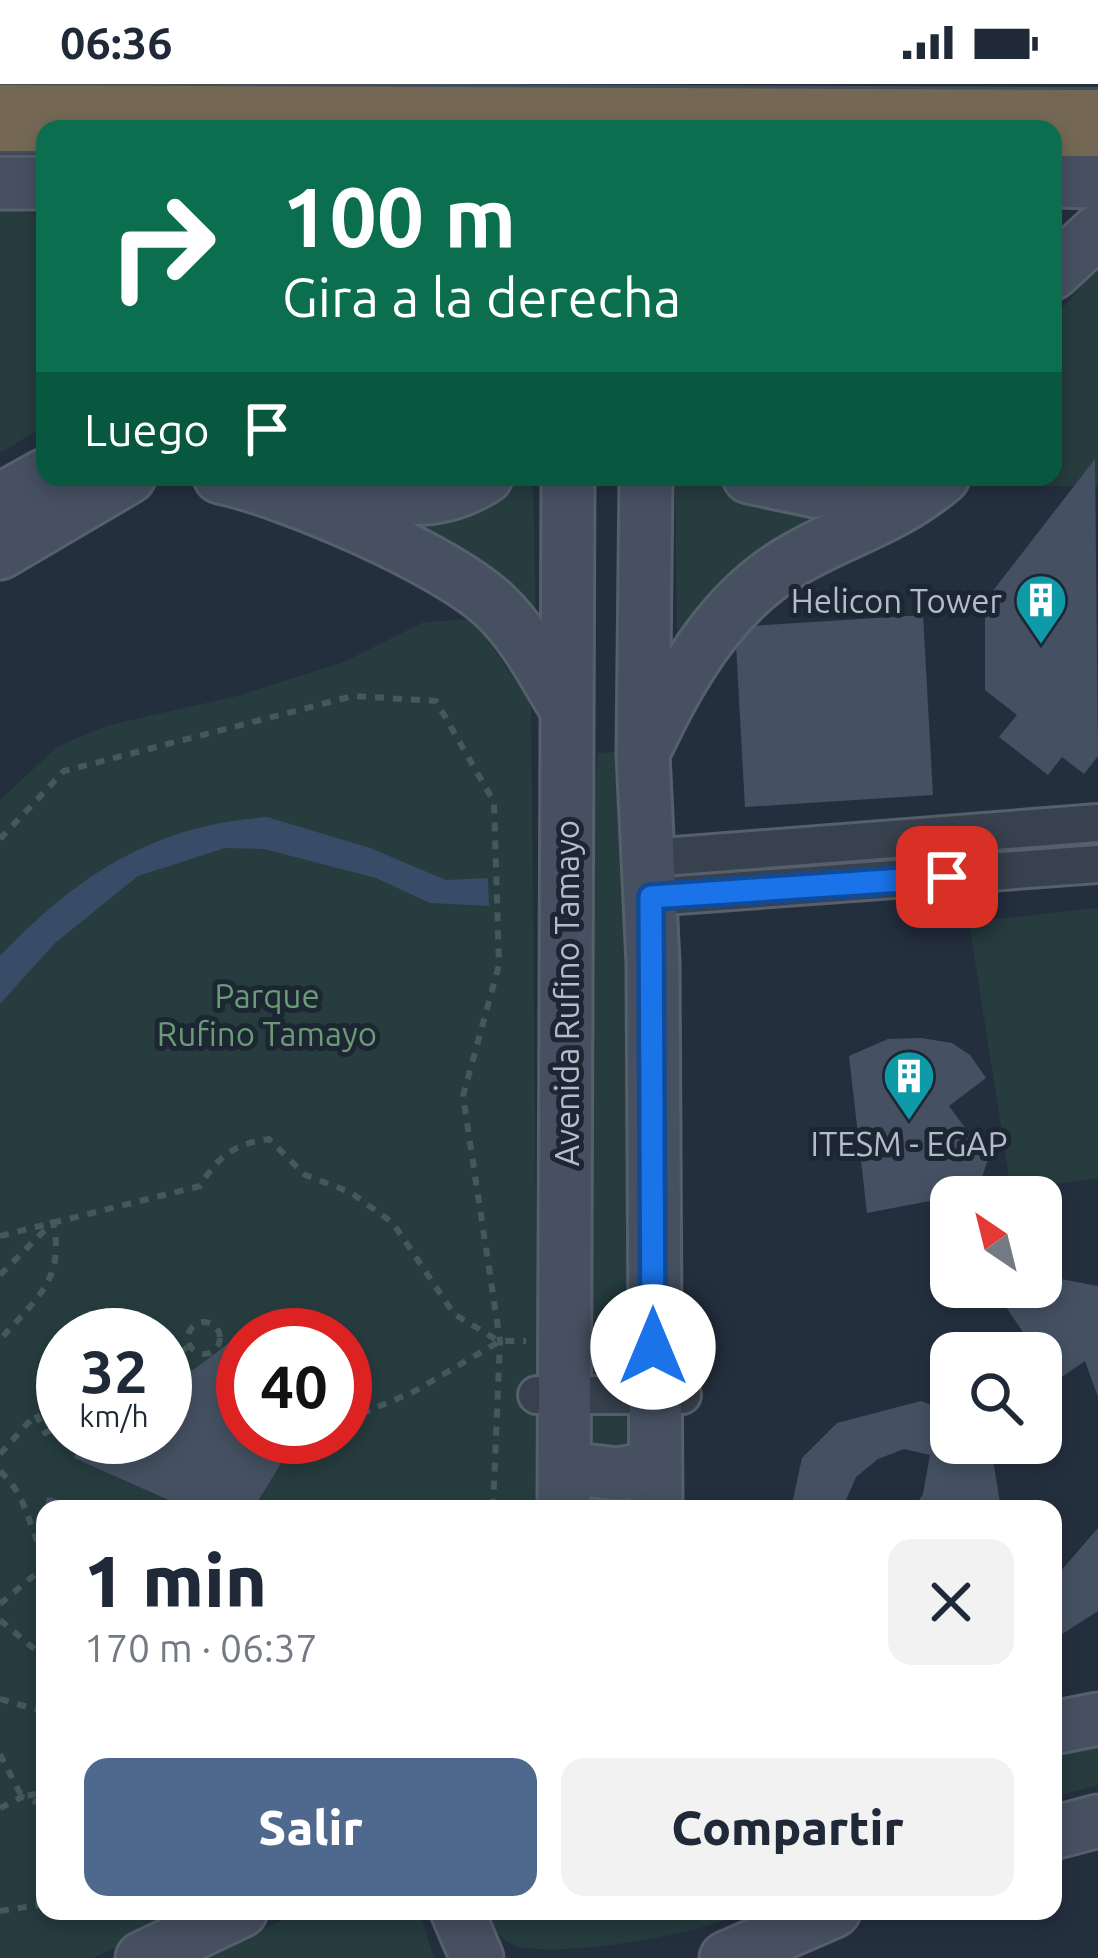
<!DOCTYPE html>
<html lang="es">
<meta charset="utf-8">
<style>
:root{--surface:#fff;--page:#f2f2f3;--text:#1f2937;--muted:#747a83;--accent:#4f688e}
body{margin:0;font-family:Ubuntu,sans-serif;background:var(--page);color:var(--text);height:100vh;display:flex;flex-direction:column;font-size:45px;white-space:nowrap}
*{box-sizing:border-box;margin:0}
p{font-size:39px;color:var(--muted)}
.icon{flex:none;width:66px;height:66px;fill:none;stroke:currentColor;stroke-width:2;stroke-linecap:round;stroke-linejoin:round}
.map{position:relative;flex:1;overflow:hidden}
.details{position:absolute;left:36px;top:1416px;width:1026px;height:420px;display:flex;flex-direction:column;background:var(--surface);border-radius:24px;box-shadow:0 6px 18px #0003}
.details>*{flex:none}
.hud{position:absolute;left:36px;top:36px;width:1026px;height:366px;border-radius:24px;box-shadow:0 6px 18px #0003;background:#0b6e4f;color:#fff;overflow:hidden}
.needle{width:78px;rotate:325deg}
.fabs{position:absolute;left:930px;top:1092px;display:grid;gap:24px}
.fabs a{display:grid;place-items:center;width:132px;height:132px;border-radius:24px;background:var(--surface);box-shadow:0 6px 18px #0003;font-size:60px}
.speed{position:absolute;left:36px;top:1224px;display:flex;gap:24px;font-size:60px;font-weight:700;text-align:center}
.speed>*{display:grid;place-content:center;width:156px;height:156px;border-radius:50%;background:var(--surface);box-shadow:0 6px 18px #0003;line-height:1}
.speed small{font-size:30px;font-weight:400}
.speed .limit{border:18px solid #d22;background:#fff;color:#111}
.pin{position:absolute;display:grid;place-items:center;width:102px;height:102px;color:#fff;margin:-51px;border-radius:24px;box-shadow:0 6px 18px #0006}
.me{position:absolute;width:132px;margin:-66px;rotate:0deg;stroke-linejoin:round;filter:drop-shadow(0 0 9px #0008)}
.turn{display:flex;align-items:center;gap:42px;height:252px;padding:0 48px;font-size:54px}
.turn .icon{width:156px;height:156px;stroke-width:2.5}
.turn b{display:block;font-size:84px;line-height:102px}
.then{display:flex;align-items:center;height:114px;padding:0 48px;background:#0003;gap:24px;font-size:45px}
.round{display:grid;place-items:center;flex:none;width:126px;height:126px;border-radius:24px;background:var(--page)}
.summary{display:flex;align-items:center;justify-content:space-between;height:204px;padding:0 48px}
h1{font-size:72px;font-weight:800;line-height:90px}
.button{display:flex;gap:24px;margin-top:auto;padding:24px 48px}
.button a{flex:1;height:138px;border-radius:24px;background:var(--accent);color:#fff;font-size:48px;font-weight:800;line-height:138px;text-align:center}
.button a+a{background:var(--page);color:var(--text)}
.status{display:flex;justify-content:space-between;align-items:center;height:84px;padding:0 60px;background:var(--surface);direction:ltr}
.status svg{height:33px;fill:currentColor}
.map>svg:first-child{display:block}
.green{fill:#263c3f;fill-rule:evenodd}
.water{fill:#394c67}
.building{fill:#455162}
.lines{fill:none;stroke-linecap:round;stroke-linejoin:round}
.street-casing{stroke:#565f6c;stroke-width:42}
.secondary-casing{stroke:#565f6c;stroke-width:57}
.highway-casing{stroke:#434c59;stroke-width:72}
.path{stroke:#44595c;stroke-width:6;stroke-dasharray:9 9;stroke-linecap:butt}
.street{stroke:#38414e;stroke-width:36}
.secondary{stroke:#465061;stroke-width:51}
.highway{stroke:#746855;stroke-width:66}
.route-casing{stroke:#114b97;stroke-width:30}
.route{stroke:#1a73e8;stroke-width:21}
.labels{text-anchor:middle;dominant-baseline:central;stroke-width:10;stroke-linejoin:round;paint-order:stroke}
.poi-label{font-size:33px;fill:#b4bcc9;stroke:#1d2633;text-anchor:end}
.street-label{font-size:33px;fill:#b4bcc9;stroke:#1d2633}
.park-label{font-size:33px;fill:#6b9a76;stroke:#1d2633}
</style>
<div class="status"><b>06:36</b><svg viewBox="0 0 49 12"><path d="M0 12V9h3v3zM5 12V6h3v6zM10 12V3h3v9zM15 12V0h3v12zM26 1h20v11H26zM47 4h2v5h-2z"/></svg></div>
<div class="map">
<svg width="1098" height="1874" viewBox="0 0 1098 1874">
<rect width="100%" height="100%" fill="#242f3e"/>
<!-- green -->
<g class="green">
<path d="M0,123L20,124L45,134V342L0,369Z"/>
<path d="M1098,181V402H1001L1003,393H1053V236Z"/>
<path d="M292,393H533L536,541Z"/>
<path d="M675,393H715L748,409L862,420C779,452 734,478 677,548Z"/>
<path d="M474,535L531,620L539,1425H45V1827H193L93,1874H0V716L58,662L109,641L237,612L344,578L424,538ZM63,1251H165V1353H63ZM243,1251H345V1353H243Z"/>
<path d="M615,668L630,820L632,1425H587L584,826L598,669Z"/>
<path d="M1098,824V1094L1011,1106L969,838Z"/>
<path d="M1098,1650V1701L1053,1713V1659Z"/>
<path d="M302,1827H419L434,1874H199Z"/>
<path d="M484,1827H746C703,1851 560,1874 515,1862C499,1855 491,1841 484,1827Z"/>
</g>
<!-- water -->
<path class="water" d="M267,733L370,764L446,796L488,794L489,822L430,819L376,794L264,765L225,764L138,792L55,859L0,920V872C79,790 152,742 267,733Z"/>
<!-- building -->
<g class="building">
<path d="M1095,375L1098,672L1084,690L1062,673L1048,691L999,653L1017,631L985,606V517Z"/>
<path d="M923,531L933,711L745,723L735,543Z"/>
<path d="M921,954L952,959L970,971L986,994L949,1022L976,1059L995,1055L977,1108L867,1129L849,972L888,955Z"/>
<path d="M1061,1195L1098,1202V1313L1085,1277L1056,1297L1004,1220L1029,1203Z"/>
<path d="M237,1253L243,1270V1353H288L293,1360L253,1425H159L171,1417L74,1374L79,1353H165V1307Z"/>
<path d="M921,1317L951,1328V1359L991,1363L1000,1419L994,1425H913L923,1410L930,1371L904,1365L878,1375L856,1393L842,1425H791L802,1374L837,1339Z"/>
<path d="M47,1413L79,1421L83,1425H44Z"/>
<path d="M1098,1444V1527L1053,1556V1496Z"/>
</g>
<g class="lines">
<!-- street casing -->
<g class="street-casing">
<g id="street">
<path d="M650,774L1098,739"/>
<path d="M651,813L1098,780"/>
<path d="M537,1311H682"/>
</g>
</g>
<!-- secondary casing -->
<g class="secondary-casing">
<g id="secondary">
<path d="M1053,97L1098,98"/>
<path d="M0,99H45"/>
<path d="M1053,189L1098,147"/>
<path d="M220,393C287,407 448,476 496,523C525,551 544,589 565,623"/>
<path d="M332,393C383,418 436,425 486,393"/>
<path d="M646,393L643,670L653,879L656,1425"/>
<path d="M749,393L815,407L878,393"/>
<path d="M0,416L45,391"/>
<path d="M0,469L129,393"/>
<path d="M648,659C682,587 726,513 797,474C850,444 895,434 943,393"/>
<path d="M567,1384L617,1390L653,1384"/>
<path d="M564,1425L568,393"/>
<path d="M1053,1644L1098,1635"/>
<path d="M1053,1749L1098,1737"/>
<path d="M457,1827L477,1874"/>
<path d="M142,1874L241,1827"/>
<path d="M726,1874L834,1827"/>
</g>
</g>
<!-- highway casing -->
<g class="highway-casing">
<path id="highway" d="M0,34L1098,39"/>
</g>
<!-- path -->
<g class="path">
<path d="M0,755L64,687L353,612L436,617L494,718L499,881L463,1012L500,1257L493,1425"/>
<path d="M0,1152L200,1102C218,1072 234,1060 269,1055L305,1091L350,1108L393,1139L454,1230L497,1256"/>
<path d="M0,1191L53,1138C66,1196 35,1215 0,1256"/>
<circle cx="204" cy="1254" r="16"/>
<path d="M165,1279L189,1262"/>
<path d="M165,1293V1300"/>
<path d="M345,1337L415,1307L500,1257H526"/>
<path d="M293,1360L308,1353"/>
<path d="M0,1370L36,1330L45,1349L63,1340"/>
<path d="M0,1387C30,1416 25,1437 45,1473"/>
<path d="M0,1520L45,1482"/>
<path d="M0,1536L45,1574"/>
<path d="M0,1615L45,1628"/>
<path d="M0,1670L22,1713L45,1708"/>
<path d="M0,1724L22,1713L45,1721"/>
<path d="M0,1827L45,1820"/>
</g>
<!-- street -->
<use href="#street" class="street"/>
<!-- secondary -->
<use href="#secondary" class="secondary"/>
<!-- highway -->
<use href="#highway" class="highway"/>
</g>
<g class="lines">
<!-- route casing -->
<g class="route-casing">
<path id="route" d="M653,1263L651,813L947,793"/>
</g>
<!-- route -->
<use href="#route" class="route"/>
</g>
<!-- icons -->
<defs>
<g id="building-pin" transform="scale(2.7)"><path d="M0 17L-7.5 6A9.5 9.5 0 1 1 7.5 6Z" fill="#0f9aa8" stroke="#1d2633"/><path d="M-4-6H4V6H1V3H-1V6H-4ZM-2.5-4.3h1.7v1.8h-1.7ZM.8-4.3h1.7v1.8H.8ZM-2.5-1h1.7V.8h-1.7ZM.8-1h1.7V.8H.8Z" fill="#fff"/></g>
</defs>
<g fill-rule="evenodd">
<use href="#building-pin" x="1041" y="516"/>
<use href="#building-pin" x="909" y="992"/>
</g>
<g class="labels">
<!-- poi labels -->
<g class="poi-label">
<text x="1002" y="516">Helicon Tower</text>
<text x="909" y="1059" text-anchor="middle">ITESM - EGAP</text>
</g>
<!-- street labels -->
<g class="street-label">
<text transform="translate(566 909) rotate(-90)">Avenida Rufino Tamayo</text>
</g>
<!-- park labels -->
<g class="park-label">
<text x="267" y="911">Parque<tspan x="267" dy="38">Rufino Tamayo</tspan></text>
</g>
</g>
</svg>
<div class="fabs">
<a><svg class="needle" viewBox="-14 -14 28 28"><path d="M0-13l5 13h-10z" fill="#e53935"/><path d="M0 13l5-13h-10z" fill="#747a83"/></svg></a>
<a><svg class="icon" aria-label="search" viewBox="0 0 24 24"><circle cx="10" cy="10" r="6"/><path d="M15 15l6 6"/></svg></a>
</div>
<div class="speed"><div>32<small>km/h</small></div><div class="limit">40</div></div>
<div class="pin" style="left:947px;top:793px;background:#d93025"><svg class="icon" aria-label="arrive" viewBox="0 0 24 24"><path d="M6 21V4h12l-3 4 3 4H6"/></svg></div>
<svg class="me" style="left:653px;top:1263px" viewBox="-20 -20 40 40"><circle r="19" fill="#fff"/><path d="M0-13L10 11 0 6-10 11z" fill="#1a73e8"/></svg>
<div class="hud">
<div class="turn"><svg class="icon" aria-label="right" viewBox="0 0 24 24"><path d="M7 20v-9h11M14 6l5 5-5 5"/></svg><div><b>100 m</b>Gira a la derecha</div></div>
<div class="then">Luego<svg class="icon" aria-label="arrive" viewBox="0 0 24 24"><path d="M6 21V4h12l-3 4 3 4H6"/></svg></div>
</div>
<section class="details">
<div class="summary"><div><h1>1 min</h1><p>170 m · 06:37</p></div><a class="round"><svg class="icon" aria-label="close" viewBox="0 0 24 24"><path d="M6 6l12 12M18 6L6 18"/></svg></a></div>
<div class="button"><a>Salir</a><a>Compartir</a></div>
</section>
</div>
